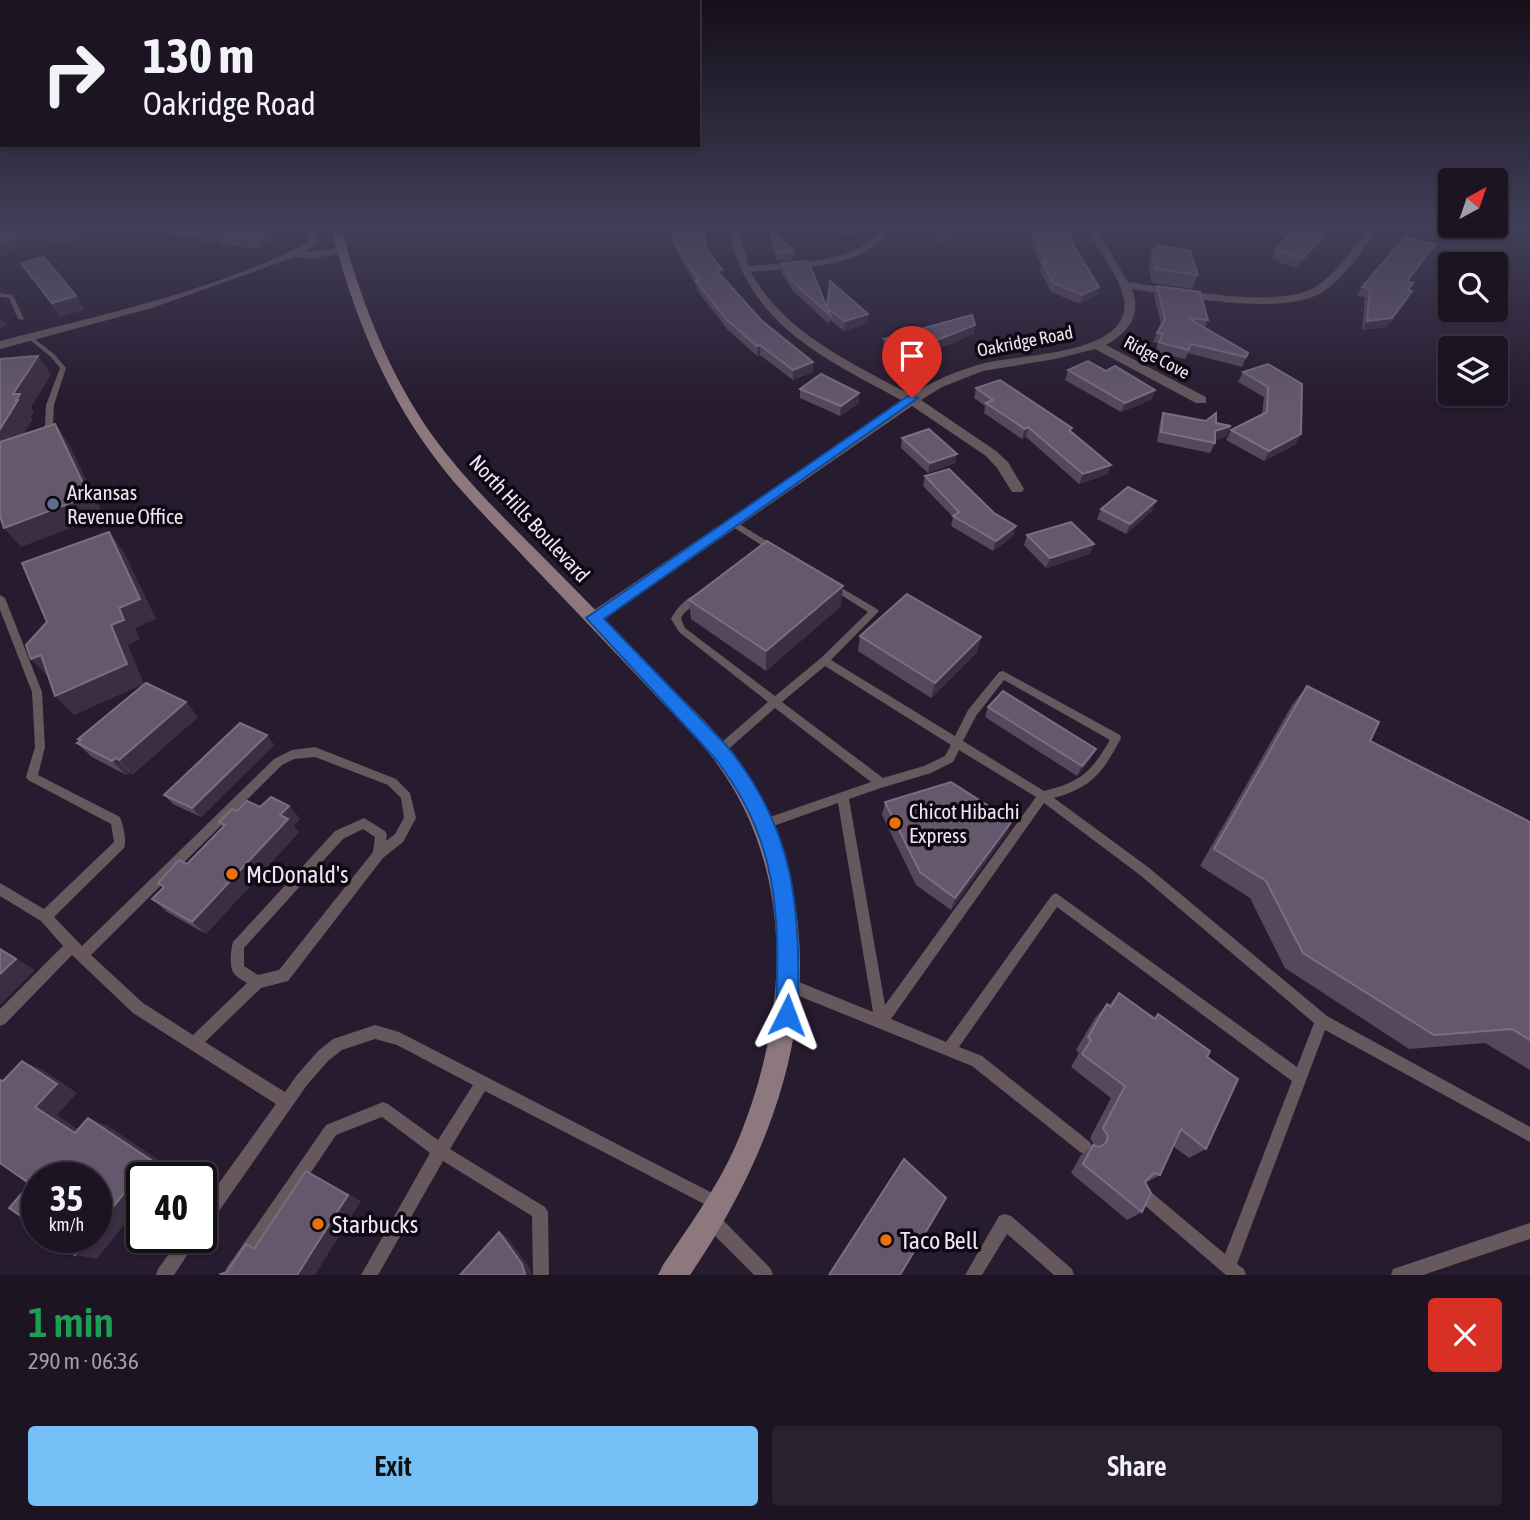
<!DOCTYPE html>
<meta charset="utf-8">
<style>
:root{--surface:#1d1423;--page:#2a2130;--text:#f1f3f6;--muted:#a09ea6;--line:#3b3341;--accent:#76c0f7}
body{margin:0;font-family:"Asap Condensed",sans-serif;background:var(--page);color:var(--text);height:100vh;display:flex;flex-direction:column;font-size:26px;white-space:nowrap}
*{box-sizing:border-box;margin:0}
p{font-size:23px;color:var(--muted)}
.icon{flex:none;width:38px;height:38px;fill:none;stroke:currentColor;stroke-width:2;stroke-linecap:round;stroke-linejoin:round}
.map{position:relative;height:1275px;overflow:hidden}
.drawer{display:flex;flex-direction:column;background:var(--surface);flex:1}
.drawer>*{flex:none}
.hud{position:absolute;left:0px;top:0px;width:700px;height:147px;box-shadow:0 2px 5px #0004,0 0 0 2px var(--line);background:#1d1423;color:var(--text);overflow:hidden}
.needle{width:46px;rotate:40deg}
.fabs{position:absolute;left:1438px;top:168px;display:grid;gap:14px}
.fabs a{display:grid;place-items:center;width:70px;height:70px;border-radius:7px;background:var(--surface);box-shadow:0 2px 5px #0004,0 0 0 2px var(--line);font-size:35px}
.speed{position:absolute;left:21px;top:1162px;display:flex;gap:14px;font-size:35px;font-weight:700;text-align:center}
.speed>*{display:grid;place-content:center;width:91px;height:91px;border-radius:50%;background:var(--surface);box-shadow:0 2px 5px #0004,0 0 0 2px var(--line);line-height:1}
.speed small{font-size:18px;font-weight:400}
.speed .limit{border:4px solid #111;border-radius:10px;background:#fff;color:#111}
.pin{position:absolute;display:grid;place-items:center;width:60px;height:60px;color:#fff;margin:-72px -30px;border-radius:50% 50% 50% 0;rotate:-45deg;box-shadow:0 0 7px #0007}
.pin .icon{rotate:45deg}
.me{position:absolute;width:77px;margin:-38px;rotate:3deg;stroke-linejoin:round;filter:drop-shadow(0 0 5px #0008)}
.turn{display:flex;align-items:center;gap:24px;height:147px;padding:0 28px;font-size:32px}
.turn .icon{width:91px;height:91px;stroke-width:2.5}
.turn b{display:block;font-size:49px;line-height:60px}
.round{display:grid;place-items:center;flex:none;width:74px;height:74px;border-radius:7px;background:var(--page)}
.overview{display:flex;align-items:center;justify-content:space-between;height:119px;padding:0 28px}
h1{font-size:42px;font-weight:600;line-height:52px;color:#1e9e55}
.primary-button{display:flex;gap:14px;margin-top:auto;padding:14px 28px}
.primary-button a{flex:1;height:80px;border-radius:7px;background:var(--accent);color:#111;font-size:28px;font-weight:600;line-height:80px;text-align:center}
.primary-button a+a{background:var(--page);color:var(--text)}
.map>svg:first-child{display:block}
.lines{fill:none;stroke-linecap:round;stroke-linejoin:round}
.lane{fill:#66585c;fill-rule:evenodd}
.street{fill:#66585c;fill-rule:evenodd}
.secondary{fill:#8d787e;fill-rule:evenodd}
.wall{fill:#55475c}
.shaded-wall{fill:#3b2e43}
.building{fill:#65586d;stroke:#7a6e82;stroke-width:2}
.route{fill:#1a73e8;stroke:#114b97;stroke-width:2}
.service-dot{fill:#5c6f8a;stroke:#0d0811;stroke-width:2.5}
.food-dot{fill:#e8710a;stroke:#0d0811;stroke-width:2.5}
.labels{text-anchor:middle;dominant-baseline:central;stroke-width:7;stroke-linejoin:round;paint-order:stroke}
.far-street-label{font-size:18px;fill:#eee6f4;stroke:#0d0811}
.poi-label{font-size:21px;fill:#eee6f4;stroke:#0d0811;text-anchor:start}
.street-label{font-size:21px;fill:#eee6f4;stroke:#0d0811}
.near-poi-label{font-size:24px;fill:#eee6f4;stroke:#0d0811;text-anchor:start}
</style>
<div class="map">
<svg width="1530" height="1275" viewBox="0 0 1530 1275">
<rect width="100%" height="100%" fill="#271b2f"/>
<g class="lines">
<!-- lane -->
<g class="lane">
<path d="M0,293L13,295L24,319L23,320L18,319L9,298L0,297Z"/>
<path d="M31,336L55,355L66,368L54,405L53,425L45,440H42L38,438L45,425L46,405L60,368L51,357L29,339V337Z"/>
<path d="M733,520L778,548L779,550L778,552H772L730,525L729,523L730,521Z"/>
<path d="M833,583L877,609L879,611L831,660L955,736L968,710L999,672L1003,671L1120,735L1121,738C1103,772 1093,787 1054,798L1148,867L1327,1016L1530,1127V1142L1325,1030L1237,1264L1244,1269L1246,1275H1226L1135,1197L1132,1192L1135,1187L1140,1184L1145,1187L1225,1254L1292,1081L1057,907L959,1047L982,1056L1090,1142L1092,1147L1090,1152L1085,1154L1080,1152L972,1066L784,990L782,985L784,980L789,978L873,1012L838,803L765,829L761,828L759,824L761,820L871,782L775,708L723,754L719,755L715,754L714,751L715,748L768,702L679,632L671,619C676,608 690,593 702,594L704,596L702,598L683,614L681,619L685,628L775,696L821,658L868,612L830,588L828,586ZM825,666L951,745L945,756L924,766L883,778L782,702ZM1004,680L1110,740C1091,772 1081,782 1044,791L963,741L976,716ZM959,750L1036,797L885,1005L849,799L881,788L931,773L953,762ZM1044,803L1140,875L1314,1023L1297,1067L1056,893L1052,895L946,1042L891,1019Z"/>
<path d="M0,595L5,598L42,692L45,747L38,775L120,817C123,825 127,840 124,848L54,917L82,946L274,759L292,750L315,747L396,779L410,793L416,818L403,842L383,858L288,981L261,988L205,1042L285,1092L297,1075L318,1051L333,1039L375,1025L399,1032L724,1199L727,1204L724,1209L719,1212L714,1209L485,1091L450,1149L545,1207L548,1212L549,1275H533L532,1216L443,1161L378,1275H361L430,1153L382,1117L336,1135L242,1275H224L226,1269L326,1125L383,1102L388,1104L438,1140L473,1085L397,1045L375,1039L342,1050L328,1061L307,1085L207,1228L201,1230V1208L276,1104L133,1013L72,955L5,1024L0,1026V1009L63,946L41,921L0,896V883L44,909L114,842L111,824L28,780L26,777L35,747L32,692L0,610ZM315,757L388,785L401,798L404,818L395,834L386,841L387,835L385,831L364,818L335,831L233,942C231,949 229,964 233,972C235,976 242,980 247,983L193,1035L143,1003L91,955L282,765L294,759ZM363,829L375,837L373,852L279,970L258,975L244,966V948L343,839Z"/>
<path d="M711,1212L717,1214L771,1269L773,1275H754L705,1226L703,1220L705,1214Z"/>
<path d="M1005,1214L1011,1216L1072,1269L1074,1275H1054L1007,1234L982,1275H965L999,1216Z"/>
<path d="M1530,1223V1239L1423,1275H1391L1393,1269L1399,1267Z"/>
<path d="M181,1237H199L174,1275H156L158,1269Z"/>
</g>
<!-- street -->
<g class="street">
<path d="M284,224H299L316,231L320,242L304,252L342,248L347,251L314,259L295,257L152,308L0,349V341C101,315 217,291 310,241L308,235Z"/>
<path d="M727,224H737L749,266C791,262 861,265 886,224H896C868,270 799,267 751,272C783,333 854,364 911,395C934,380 959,370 985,363C1020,354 1132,355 1124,300C1120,276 1096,246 1083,224H1093L1128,282C1173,288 1277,310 1315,287C1335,275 1349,253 1363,236L1360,224H1370L1373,236C1359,255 1343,279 1323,292C1281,317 1179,296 1132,289C1142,316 1128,332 1106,345L1206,397V403H1196L1095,349L1055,359L983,371L942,387L921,400L996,451L1008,462L1024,489L1022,492H1012L997,468L986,456L912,406L600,622H588L585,618L588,614L903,401C822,357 746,324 727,224Z"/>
</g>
<!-- secondary -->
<path class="secondary" d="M330,224H340C361,301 390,379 438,443C468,483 503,517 538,552C579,593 619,634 659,676C682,699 708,722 727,747C741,766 758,788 767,810C839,971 784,1137 690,1275H658L663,1265C689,1226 717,1188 736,1145C789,1020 799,870 712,757C696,736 676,717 658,698C614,651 569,604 524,557C490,521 455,487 427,447C379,380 350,303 330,224Z"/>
</g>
<!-- wall -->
<g class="wall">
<path d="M0,224H227L226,225L228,228L278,225L281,233L260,249L221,244L217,236L215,238L214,244L202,242L200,238L96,226L66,243L28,239L29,241L0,257Z"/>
<path d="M674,224H706V231H704L705,246L723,277L762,321L813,372L793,380L760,355L757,356L727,329L697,290L696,285L675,249Z"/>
<path d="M835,224H856L855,235L834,234Z"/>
<path d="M929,224H952L955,230L954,238L941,245Z"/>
<path d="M1026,224H1066L1073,240V243L1099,287L1097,295L1080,304L1051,292L1040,271L1041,265L1030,242L1032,235Z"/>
<path d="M1300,224H1337L1334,229L1297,268L1271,259L1275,250Z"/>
<path d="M770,231L794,251L793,260L777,261L770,240Z"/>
<path d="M1152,253L1198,275L1192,289L1152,283L1148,266Z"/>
<path d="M1430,253L1408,282L1413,283L1409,290L1412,291L1407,300L1387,327L1362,330L1365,297L1357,296L1362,287Z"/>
<path d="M21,263L76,296L84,309L61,317Z"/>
<path d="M781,263L827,308L868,323L844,331L830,320L829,324L792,290L781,272Z"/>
<path d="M1157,286L1208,320L1205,328L1248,353L1242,367L1188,353L1185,359L1155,352L1158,343L1153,342L1161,325L1154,295Z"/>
<path d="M974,334L904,363L883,348L884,339Z"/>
<path d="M1268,364L1296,444L1264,461L1226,440L1231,430L1262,414L1264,397L1238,382L1243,372Z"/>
<path d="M1068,370L1106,371L1155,390L1151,400L1121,412L1065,380Z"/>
<path d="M976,388L1072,428L1071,431L1108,474L1079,484L1026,437L1022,439L984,413L985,406L974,398Z"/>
<path d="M800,389L859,403L840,416L800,398Z"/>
<path d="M1163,413L1216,423L1227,436L1215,440V443L1210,453L1157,442L1160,423Z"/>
<path d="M902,438L955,463L928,473L901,448Z"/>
<path d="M925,476L1016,526L1013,536L993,551L951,526L953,517L923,486Z"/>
<path d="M1101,509L1152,511L1126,534L1097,519Z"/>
<path d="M1027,535L1090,554L1046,568L1024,545Z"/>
<path d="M689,600L841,606L766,671L691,619Z"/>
<path d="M860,636L981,637L977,652L931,698L858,651Z"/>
<path d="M1307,686L1370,741L1530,822V1070L1485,1043L1409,1049L1285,968L1250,898L1200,866L1292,705Z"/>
<path d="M988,707L1091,758L1077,776L985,717Z"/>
<path d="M198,717L133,774L130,772L126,775L92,757L77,743L80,740Z"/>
<path d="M267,735L274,745L201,817L173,804L164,795Z"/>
<path d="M885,802L1012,821L1006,834L951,910L916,885L882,815Z"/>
<path d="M289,806L300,819L293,826L299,832L206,934L167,912L152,899L163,888L158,883L187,864L223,827L219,822L260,807Z"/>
<path d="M1119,993L1154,1018L1158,1014L1207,1057L1206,1149L1189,1158L1173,1146L1160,1175L1145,1183L1142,1212L1127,1220L1071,1173L1081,1155L1094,1145L1090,1138L1111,1098L1071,1067L1079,1053L1076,1050L1095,1018L1107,1004L1108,1006Z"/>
</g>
<!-- shaded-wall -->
<g class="shaded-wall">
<path d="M76,224H95L96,226L66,243L60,233Z"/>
<path d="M215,224H227L226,225L228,229L215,238L214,244L209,234L210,228Z"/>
<path d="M1335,224H1337L1334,229L1297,268L1301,259Z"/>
<path d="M278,225L281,233L260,249L256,240Z"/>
<path d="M955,230L954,238L941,245L943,237Z"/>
<path d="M23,231L29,241L0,257V243Z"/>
<path d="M1435,244L1430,253L1401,290L1407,281Z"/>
<path d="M1099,287L1097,295L1080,304L1082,295Z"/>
<path d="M1412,291L1407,300L1387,327L1362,330L1367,321Z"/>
<path d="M76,296L84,309L61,317L52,303Z"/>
<path d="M868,314V323L844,331L845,321Z"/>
<path d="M0,317L7,326L0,329Z"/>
<path d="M975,325L974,334L904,363L905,353Z"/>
<path d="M760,345V355L757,356V346Z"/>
<path d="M38,356L51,374L31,408L34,413L31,417L33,419L14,450L0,459V429L13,394Z"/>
<path d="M813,362V372L793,380V370Z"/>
<path d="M1155,390L1151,400L1121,412L1125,403Z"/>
<path d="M859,393V403L840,416L841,406Z"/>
<path d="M55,424L69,444L104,516L21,547L4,528Z"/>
<path d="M1231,426L1227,436L1211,441L1215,431Z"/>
<path d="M1028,427L1026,437L1022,439L1025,429Z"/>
<path d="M1301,434L1296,444L1264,461L1269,451Z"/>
<path d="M957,454L955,463L928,473L930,463Z"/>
<path d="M1111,465L1108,474L1079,484L1083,474Z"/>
<path d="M1156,501L1152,511L1126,534L1130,524Z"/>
<path d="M1016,526L1013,536L993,551L996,541Z"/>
<path d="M109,532L124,552L156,619L135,628L140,639L128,645L144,684L74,715L55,696L111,625L119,608Z"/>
<path d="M1094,544L1090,554L1046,568L1050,558Z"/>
<path d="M843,586L841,606L766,671V651Z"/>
<path d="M981,637L977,652L931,698L935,683Z"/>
<path d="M41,655L50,679L31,659Z"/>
<path d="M186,702L198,717L133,774L119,760Z"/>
<path d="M267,735L274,745L201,817L192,808Z"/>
<path d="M1096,749L1091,758L1077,776L1082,766Z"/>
<path d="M116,758L130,772L126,775L112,761Z"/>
<path d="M289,806L300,819L293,826L299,832L206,934L192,922L280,815Z"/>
<path d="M1012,821L1006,834L951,910L955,898Z"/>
<path d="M0,948L35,970L0,1005Z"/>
<path d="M22,1061L43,1070L77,1093L57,1115L95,1141L75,1133L35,1107Z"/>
<path d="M88,1118L108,1126L169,1167L161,1178H142V1202L97,1259L75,1255L89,1237H96Z"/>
<path d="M306,1171L361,1201L315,1275H297Z"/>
<path d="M499,1232L507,1237L530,1268L532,1275H524Z"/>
</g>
<!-- building -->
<g class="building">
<path d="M0,224H76L60,233L21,229L23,231L0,243Z"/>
<path d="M163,224H215L210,228L209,234L197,232L198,228Z"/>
<path d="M234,224H274L278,225L256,240L217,236Z"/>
<path d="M674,224H703L705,246L722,270L717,271L762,321L813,362L793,370L760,345L757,346L726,319L696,281H699L674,241Z"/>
<path d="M835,224H856V227H834Z"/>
<path d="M935,224H952L955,230L943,237Z"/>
<path d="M1032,224H1066L1073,240H1070L1099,287L1082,295L1053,283L1042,263H1047L1032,233H1037Z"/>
<path d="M1300,224H1335L1301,259L1275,250Z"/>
<path d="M770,231L794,251L777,253Z"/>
<path d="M1405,237L1435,244L1407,281L1413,283L1408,290L1412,291L1392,318L1367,321L1370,288L1362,287Z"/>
<path d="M1157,245L1190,251L1198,275L1156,269L1152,253Z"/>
<path d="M44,257L76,296L52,303L21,263Z"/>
<path d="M805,261L810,265L827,308L830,281L868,314L845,321L828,309L830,315L792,281L781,263Z"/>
<path d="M1157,286L1200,292L1208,320L1188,318L1248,353L1246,357L1191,344L1188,350L1159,342L1163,334L1157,333L1165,319Z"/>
<path d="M972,315L975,325L905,353L884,339Z"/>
<path d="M38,356L13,394H20L16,400H18L0,429V359Z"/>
<path d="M1088,361L1106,371L1115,366L1155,390L1125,403L1068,370Z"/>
<path d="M1268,364L1302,384L1301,434L1269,451L1231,430L1267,412L1268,387L1243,372Z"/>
<path d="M821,374L859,393L841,406L800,389Z"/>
<path d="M1000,380L1072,428L1069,430L1111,465L1083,474L1028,427L1025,429L986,403L993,400L976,388Z"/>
<path d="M1163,413L1206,421L1216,413V423L1231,426L1215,431V443L1161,432Z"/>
<path d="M55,424L89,496L4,528L0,516V442Z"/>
<path d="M929,429L957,454L930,463L902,438Z"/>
<path d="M949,469L994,513L1016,526L996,541L953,516L959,512L925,476Z"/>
<path d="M1128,487L1156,501L1130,524L1101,509Z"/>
<path d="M1071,522L1094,544L1050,558L1027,535Z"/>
<path d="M109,532L140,599L119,608L124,620L111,625L127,664L55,696L41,655L31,659L26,645L47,622L22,563Z"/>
<path d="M767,541L843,586L766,651L689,600Z"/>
<path d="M907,594L981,637L935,683L860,636Z"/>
<path d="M146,683L186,702L119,760L116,758L112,761L77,743L81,740L78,739Z"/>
<path d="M1307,686L1379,722L1370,741L1530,822V1040L1512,1029L1434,1035L1303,953L1266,881L1214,849Z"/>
<path d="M1003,691L1096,749L1082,766L988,707Z"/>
<path d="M240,723L267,735L192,808L164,795Z"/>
<path d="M951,782L1012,821L955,898L920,872L885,802Z"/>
<path d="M271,797L289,806L280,815L288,819L192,922L152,899L164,887L158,883L179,860L187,864L225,825L219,822L232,809L237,811L247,801L260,807Z"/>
<path d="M0,949L16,959L0,974Z"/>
<path d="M1119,993L1155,1019L1158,1014L1210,1051L1207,1057L1238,1079L1206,1149L1181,1129L1160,1175L1154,1173L1145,1182L1151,1193L1142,1212L1083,1164L1093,1145L1099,1147L1106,1143L1108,1136L1103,1128L1125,1086L1082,1054L1091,1040L1088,1037L1107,1004L1111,1007Z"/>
<path d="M22,1061L57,1084L35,1107L75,1133L88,1118L151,1160L96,1228V1178H37V1227L9,1208L30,1184L0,1163V1080L3,1081Z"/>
<path d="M904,1159L946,1198L900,1275H829Z"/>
<path d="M306,1171L348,1195L297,1275H223L221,1274L227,1272L246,1244L254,1249Z"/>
<path d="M499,1232L522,1264L525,1274L524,1275H460Z"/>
<path d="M51,1237H89L75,1255Z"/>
</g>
<!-- sky -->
<linearGradient id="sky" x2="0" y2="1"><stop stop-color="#150f1a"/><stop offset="0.56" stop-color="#413f58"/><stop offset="1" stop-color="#413f58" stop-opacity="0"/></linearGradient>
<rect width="1530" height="403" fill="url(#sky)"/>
<!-- route -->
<path class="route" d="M908,396L918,398L604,619L726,745C797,831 800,909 798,1015L795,1023L787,1026L779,1023L776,1015C780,915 779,838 713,756L586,618Z"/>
<!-- markers -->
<circle class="service-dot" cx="53" cy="504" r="7"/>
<g class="food-dot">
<circle cx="895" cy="823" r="7"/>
<circle cx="232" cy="874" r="7"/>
<circle cx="318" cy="1224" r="7"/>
<circle cx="886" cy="1240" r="7"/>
</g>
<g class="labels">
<!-- far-street labels -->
<g class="far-street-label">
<text transform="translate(1025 341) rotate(-11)">Oakridge Road</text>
<text transform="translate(1157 357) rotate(28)">Ridge Cove</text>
</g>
<!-- poi labels -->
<g class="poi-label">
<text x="67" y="492">Arkansas<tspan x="67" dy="24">Revenue Office</tspan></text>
<text x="909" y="811">Chicot Hibachi<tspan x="909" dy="24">Express</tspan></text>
</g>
<!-- street labels -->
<g class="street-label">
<text transform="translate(530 518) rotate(47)">North Hills Boulevard</text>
</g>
<!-- near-poi labels -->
<g class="near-poi-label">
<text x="246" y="874">McDonald's</text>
<text x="332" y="1224">Starbucks</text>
<text x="900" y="1240">Taco Bell</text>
</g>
</g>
</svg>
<div class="fabs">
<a><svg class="needle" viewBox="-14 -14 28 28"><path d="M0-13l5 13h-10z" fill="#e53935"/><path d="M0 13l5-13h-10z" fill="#a09ea6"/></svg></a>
<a><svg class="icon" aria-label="search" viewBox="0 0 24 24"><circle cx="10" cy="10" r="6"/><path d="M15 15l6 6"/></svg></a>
<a><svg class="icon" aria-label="layers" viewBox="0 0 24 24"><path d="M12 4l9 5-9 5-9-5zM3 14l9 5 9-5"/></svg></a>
</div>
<div class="speed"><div>35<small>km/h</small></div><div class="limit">40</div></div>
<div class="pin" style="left:912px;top:398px;background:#d93025"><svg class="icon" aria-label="arrive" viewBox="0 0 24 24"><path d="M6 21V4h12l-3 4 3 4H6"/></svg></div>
<svg class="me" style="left:787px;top:1015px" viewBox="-20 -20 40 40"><path d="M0-17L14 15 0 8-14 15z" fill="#1a73e8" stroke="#fff" stroke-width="4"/></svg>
<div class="hud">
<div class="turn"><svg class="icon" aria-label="right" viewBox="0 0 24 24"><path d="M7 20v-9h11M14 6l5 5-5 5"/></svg><div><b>130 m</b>Oakridge Road</div></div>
</div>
</div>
<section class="drawer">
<div class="overview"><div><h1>1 min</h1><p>290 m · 06:36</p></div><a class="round" style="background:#d93025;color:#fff"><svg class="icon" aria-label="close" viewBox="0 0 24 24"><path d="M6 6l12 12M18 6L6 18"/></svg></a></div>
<div class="primary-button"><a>Exit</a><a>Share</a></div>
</section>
